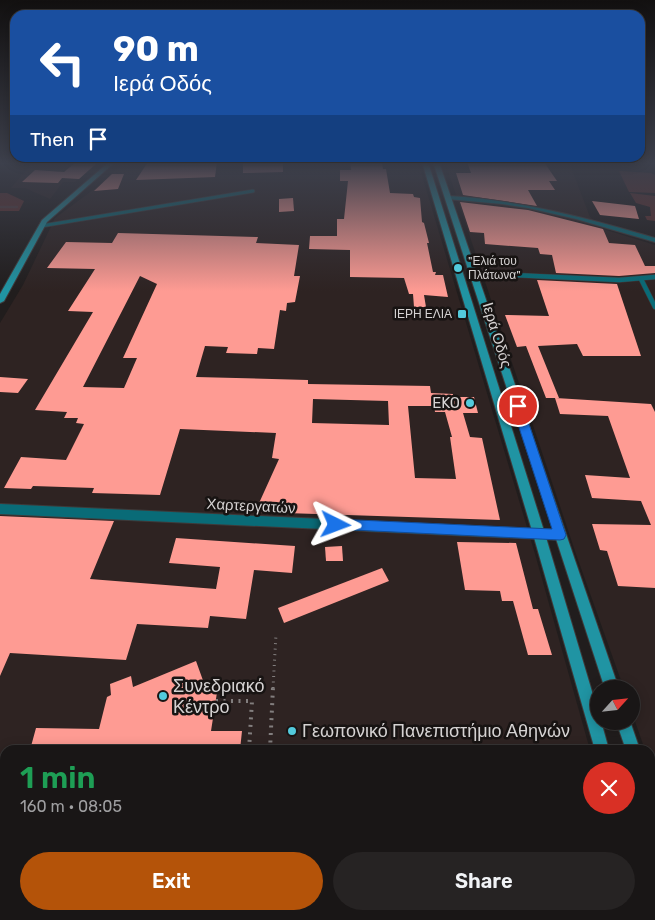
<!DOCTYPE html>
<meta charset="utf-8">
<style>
:root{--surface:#191616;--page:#262323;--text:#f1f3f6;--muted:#9f9fa1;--line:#373535;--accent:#b45309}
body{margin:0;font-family:Rubik,sans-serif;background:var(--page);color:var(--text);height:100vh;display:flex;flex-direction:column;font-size:19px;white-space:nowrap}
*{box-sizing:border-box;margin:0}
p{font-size:16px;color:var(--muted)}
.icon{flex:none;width:28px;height:28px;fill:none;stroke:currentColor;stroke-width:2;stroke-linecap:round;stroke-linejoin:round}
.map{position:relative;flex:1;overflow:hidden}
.details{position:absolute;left:0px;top:745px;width:655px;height:175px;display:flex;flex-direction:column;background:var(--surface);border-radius:15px 15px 0 0;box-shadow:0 2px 12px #0003,0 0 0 1px var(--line)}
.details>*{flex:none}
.hud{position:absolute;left:10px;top:10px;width:635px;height:152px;border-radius:15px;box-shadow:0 2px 12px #0003,0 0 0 1px var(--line);background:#1a4fa0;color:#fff;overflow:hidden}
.needle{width:32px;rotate:63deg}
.tools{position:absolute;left:590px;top:680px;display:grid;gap:10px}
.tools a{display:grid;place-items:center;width:50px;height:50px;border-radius:50%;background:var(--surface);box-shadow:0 2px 12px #0003,0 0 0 1px var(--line);font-size:25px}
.pin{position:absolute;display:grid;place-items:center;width:42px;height:42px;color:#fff;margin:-21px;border:2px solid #fff;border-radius:50%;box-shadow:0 1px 5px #0007}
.me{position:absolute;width:55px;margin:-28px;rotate:93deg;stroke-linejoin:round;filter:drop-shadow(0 0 4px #0008)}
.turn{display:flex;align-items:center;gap:18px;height:105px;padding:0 20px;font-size:22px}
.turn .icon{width:65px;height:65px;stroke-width:2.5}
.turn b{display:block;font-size:35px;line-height:42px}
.then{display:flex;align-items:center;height:48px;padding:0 20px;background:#0003;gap:10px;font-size:19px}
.round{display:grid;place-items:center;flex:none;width:52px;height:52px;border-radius:26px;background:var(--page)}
.summary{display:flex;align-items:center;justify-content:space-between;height:85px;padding:0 20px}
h1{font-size:30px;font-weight:600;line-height:38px;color:#1e9e55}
.action{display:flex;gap:10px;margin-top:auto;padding:10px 20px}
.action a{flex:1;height:58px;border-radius:30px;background:var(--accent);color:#fff;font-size:20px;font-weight:600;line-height:58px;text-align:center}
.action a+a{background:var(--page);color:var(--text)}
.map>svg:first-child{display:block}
.built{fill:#2e2322}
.green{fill:#64302d}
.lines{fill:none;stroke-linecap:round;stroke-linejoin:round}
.stream{stroke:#5a3f40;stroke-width:2.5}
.building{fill:#fe9b93;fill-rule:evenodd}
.lane-far1-casing{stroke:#3e3a3a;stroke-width:4.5}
.lane-casing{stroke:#3e3a3a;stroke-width:5.5}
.street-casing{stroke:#3e3a3a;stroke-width:2}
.secondary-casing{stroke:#3e3a3a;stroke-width:2}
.path-far1{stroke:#827e7e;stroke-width:3;stroke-dasharray:1 4.5;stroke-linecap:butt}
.path{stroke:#827e7e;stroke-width:4;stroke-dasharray:2 5.5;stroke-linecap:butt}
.lane-far1{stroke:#096b77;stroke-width:3}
.lane{stroke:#096b77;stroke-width:4.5}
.street{fill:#096b77;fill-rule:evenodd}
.secondary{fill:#2094a3;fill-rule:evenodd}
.route{fill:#1a73e8;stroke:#114b97}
.poi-dot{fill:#53cadc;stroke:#181413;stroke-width:2}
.labels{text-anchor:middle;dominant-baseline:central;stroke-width:5;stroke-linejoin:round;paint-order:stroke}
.far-poi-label{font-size:12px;fill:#d5d2d2;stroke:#181413;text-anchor:start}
.street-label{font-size:15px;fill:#d5d2d2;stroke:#181413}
.poi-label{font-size:15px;fill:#d5d2d2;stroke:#181413;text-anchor:end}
.near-poi-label{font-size:18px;fill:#d5d2d2;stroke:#181413;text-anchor:start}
</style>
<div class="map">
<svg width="655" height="920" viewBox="0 0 655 920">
<rect width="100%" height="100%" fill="#211d1d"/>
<!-- built -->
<g class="built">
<path d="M33,162H100L75,182H63L50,199L25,188H11Z"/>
<path d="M124,162H418L535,554L590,750H5V915H636L638,920H0V323L23,285L55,218L97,187Z"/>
<path d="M445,162H569L590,217L603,229L655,245V779L650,764V750H645L631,710V689H624L576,554Z"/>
</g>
<!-- green -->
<g class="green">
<path d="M619,171L651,173L655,175V193L629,192Z"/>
<path d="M0,193H7L24,201L19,211H0Z"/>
<path d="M630,193L655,196V221L647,220L645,216H651L650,207L636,203Z"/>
</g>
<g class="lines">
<!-- stream -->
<path class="stream" d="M0,207H17"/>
</g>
<!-- building -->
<g class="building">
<path d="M76,162H98L79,179L62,178L58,183L22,182L35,170L64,172Z"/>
<path d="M148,162H217L215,177L136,180Z"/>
<path d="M243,162H283V172L243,173Z"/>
<path d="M350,162H382L383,169H386L390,193L413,194L414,197L420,198L422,222L424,223L429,243H427L433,272H436L435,275H443L448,297L424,295L426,307H414L413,294H409L404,278L350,277V250L309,249L310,236H337V219H344L348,181H340V170H351Z"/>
<path d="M467,162H544L557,181H549L555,190H528L537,206L463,195L456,173H471Z"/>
<path d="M112,174H124L118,189L94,191Z"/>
<path d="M293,198L294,211L279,212V199Z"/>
<path d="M592,201L635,206L639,219L600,215Z"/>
<path d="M460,202L528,210L603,229L609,243L635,245L645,266H655V273L619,276L556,273L552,255L540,254L538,248L485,244L484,233L470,232Z"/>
<path d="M118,233L258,237L256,243L299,245L294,276H300L295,302L287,303L286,311L280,310L274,349L258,348L257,354L226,353L228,347L205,346L196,377L308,380V384L430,386L431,393L453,394V397H474L478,413H463L470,437L482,438L500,520L255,512L279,459L272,458L276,433L180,429L160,495L92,493L94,488L33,486L31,489L4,488L21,457L66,460L84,424L76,423L78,418H64L67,412L35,410L93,312L68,311L95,269L47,268L66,242L112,243ZM140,276L157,284L123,358H137L124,388L83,387ZM313,399L388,401L389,425L312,423ZM408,406H434L435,412H445L452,437H450L456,479L415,478Z"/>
<path d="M537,280L617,284L641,356H583L577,344L538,346L559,398H556L651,404L655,412V588L618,586L607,551L600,550L592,524L651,525L641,501L592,498L585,475L630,478L608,416L560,414L555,398H546L526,346L517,347L505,315L549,316Z"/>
<path d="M0,377L28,379L18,393L0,392Z"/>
<path d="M0,516L114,521L90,579L216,589L220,567L169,563L176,538L295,546L292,573L254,570L246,619L210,616L208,628L137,624L126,660L10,653L0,676Z"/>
<path d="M457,542L516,543L533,609H538L552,655H528L513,601H502L500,591L465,590Z"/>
<path d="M342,546L343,561H326L325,547Z"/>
<path d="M382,568L389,581L284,623L278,608Z"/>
<path d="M196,661L205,686H218L211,731H242L240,750H30L36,728L99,729L107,697L111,695L110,684L131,676L133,687Z"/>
</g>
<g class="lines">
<!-- lane-far1 casing -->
<g class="lane-far1-casing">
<path id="lane-far1" d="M41,226L253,191"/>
</g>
<!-- lane casing -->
<g class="lane-casing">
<g id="lane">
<path d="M473,273L619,280L655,277"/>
<path d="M641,279L655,307"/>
</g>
</g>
<!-- street casing -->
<g class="street-casing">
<g id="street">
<path d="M449,196C520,200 587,218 655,238V242L576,219L528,208L502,204L447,199L446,198Z"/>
<path d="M0,504L560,530L564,532L566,535L564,538L560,540L0,514Z"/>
</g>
</g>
<!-- secondary casing -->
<g class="secondary-casing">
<g id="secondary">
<path d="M109,162H115L47,222L4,301L0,303V294L42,220Z"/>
<path d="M422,162H428L545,534L599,715V721H601L609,750H595L533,534Z"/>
<path d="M433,162H439L619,689H605Z"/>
<path d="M616,721H630L640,750H626Z"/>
<path d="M650,794L655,796V825L650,823Z"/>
<path d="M650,907L655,909V920H641L640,915H650Z"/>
</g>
</g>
<!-- path-far1 -->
<path class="path-far1" d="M273,688L276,634"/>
<!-- path -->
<g class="path">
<path d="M216,701H252L249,750"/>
<path d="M270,750L273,687"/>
<path d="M239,915V920"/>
<path d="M178,920L179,915"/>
<path d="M252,920L253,915"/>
</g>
<!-- lane-far1 -->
<use href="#lane-far1" class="lane-far1"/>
<!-- lane -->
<use href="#lane" class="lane"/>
<!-- street -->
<use href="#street" class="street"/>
<!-- secondary -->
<use href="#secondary" class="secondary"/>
</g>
<!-- sky -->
<linearGradient id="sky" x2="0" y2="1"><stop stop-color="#121010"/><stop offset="0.56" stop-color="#3d404c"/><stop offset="1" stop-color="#3d404c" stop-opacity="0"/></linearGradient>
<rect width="655" height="291" fill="url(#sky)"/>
<!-- route -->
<path class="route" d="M518,402L523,406L566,535L564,539L560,540L332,529L330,525L332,521L336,519L552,529L512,406Z"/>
<!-- markers -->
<g class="poi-dot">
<circle cx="458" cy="268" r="5"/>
<rect x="457" y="309" width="10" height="10" rx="2.5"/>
<circle cx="470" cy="403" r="5"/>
<circle cx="163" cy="696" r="5"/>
<circle cx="292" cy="731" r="5"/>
</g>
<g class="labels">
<!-- far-poi labels -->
<g class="far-poi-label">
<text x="468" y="261">"Ελιά του<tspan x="468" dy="14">Πλάτωνα"</tspan></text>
<text x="452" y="314" text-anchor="end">ΙΕΡΗ ΕΛΙΑ</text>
</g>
<!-- street labels -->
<g class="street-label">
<text transform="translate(497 335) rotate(73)">Ιερά Οδός</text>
<text transform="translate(251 506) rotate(3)">Χαρτεργατών</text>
</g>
<!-- poi labels -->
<g class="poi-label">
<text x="460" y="403">EKO</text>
</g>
<!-- near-poi labels -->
<g class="near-poi-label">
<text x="173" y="686">Συνεδριακό<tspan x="173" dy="21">Κέντρο</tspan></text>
<text x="302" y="731">Γεωπονικό Πανεπιστήμιο Αθηνών</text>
</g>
</g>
</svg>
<div class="tools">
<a><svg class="needle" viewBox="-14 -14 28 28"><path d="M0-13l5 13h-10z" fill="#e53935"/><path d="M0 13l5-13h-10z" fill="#9f9fa1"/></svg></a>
</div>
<div class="pin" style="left:518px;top:406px;background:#d93025"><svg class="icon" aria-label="arrive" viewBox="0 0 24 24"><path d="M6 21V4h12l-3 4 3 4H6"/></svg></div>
<svg class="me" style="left:336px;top:525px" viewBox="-20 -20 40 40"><path d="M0-17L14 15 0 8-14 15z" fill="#1a73e8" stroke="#fff" stroke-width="4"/></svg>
<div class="hud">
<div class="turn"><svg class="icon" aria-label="left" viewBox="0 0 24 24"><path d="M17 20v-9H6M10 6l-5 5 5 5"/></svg><div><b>90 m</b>Ιερά Οδός</div></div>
<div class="then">Then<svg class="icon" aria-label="arrive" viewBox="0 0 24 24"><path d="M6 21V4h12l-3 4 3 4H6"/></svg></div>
</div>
<section class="details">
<div class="summary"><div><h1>1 min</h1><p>160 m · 08:05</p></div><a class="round" style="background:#d93025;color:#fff"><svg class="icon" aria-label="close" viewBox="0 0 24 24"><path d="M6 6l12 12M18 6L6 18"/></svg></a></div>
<div class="action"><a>Exit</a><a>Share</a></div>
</section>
</div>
